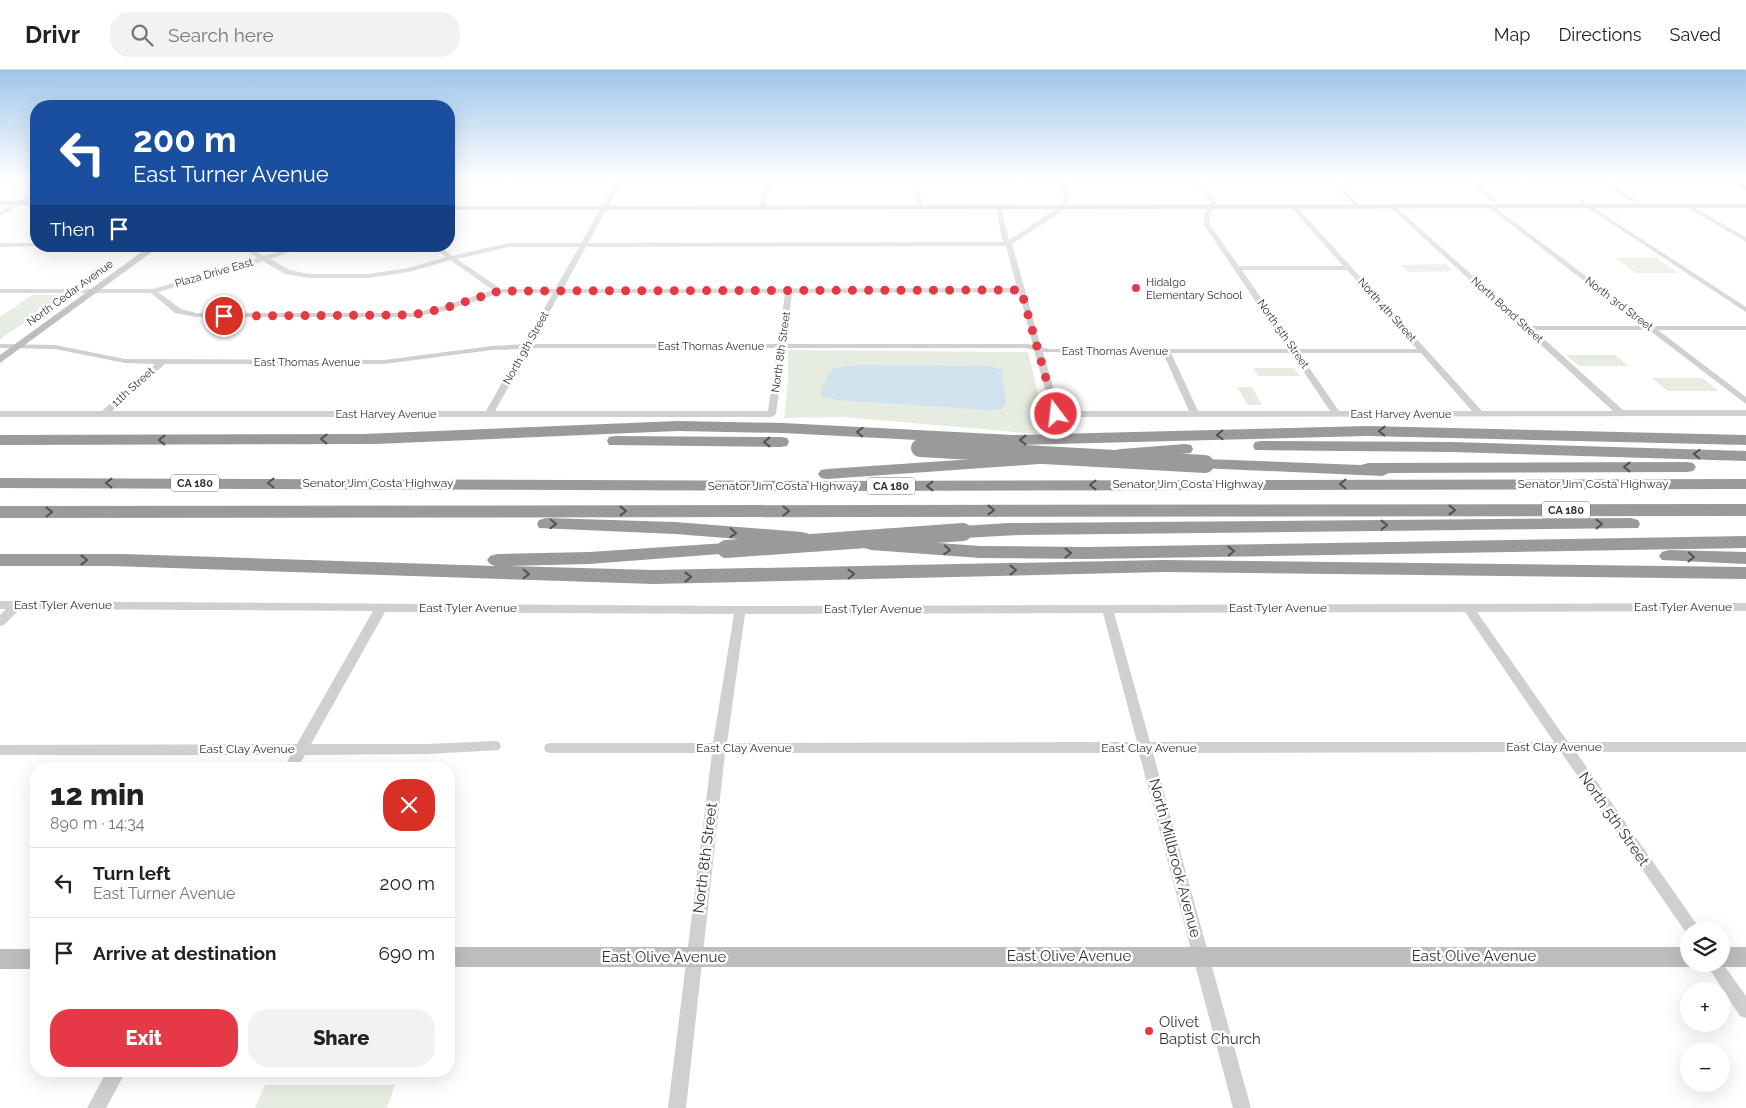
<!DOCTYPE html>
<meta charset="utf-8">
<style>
:root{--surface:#fff;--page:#f2f2f2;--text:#222;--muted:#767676;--line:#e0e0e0;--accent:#e63946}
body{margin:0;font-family:Raleway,sans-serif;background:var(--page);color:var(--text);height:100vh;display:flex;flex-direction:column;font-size:19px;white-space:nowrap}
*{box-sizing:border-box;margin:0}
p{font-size:16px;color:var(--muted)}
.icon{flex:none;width:28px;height:28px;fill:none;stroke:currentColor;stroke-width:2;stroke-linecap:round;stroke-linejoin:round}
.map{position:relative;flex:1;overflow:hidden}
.drawer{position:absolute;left:30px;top:692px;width:425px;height:315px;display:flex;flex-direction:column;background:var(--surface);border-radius:20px;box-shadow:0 5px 20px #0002}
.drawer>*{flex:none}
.banner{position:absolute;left:30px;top:30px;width:425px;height:152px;border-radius:20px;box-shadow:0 5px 20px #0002;background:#1a4fa0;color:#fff;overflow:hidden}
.fabs{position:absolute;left:1680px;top:852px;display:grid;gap:10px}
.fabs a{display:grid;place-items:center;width:50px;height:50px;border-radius:50%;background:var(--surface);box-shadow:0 5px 20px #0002;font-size:25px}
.pin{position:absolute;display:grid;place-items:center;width:42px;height:42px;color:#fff;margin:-21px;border:2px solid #fff;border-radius:50%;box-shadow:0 1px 5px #0007}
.me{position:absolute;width:55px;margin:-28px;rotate:345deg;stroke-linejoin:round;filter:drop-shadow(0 0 4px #0008)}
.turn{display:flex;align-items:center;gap:18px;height:105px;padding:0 20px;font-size:22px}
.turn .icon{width:65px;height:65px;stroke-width:2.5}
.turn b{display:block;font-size:35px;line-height:42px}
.then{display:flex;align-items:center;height:48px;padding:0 20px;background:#0003;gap:10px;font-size:19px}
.round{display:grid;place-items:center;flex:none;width:52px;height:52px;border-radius:20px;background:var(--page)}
.summary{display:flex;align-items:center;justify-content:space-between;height:85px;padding:0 20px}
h1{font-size:30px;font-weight:800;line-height:38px}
.button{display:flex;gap:10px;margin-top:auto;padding:10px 20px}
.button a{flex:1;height:58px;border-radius:20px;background:var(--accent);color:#fff;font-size:20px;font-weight:800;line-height:58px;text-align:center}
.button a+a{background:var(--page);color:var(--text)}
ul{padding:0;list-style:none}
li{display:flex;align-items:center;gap:15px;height:70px;padding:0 20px;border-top:1px solid var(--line)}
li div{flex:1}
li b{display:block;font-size:19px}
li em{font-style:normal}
header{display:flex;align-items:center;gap:30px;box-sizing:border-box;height:70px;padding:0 25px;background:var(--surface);border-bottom:1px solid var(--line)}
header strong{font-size:24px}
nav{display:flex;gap:28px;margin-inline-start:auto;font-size:18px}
.search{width:350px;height:45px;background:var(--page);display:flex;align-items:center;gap:12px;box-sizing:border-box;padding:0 18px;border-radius:20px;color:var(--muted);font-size:19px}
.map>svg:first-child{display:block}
.green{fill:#e6ecdf}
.water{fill:#cfe2ee}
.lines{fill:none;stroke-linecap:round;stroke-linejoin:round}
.minor{fill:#d0d0d0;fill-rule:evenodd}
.secondary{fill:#bdbdbd;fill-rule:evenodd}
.motorway{fill:#9a9a9a;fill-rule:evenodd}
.motorway-bridge{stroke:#9a9a9a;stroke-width:18}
.oneway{stroke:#525252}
.route{stroke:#e63946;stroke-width:9;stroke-dasharray:0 16.2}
.poi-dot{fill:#e63946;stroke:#fff;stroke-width:2}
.labels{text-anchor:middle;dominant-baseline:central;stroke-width:5;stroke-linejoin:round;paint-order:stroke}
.far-street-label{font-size:11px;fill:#333;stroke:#fff}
.far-poi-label{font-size:11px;fill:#333;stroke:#fff;text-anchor:start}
.shield{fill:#fff;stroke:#707070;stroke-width:1}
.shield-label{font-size:11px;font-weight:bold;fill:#333}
.street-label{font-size:12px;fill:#333;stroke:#fff}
.near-street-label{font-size:15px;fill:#333;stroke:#fff}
.near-poi-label{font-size:15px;fill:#333;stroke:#fff;text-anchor:start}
</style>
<header>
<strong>Drivr</strong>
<div class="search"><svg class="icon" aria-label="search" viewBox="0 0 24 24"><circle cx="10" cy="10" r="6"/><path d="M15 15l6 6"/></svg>Search here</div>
<nav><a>Map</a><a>Directions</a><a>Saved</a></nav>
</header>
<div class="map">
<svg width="1746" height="1038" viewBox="0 0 1746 1038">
<rect width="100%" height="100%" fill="#fff"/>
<!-- green -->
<g class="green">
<path d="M1615,188H1656L1678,203H1636Z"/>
<path d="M1445,194L1453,201L1408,202L1400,195Z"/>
<path d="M32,225H62L63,227L0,269V247Z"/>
<path d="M788,280L1028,282L1048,365L844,347L784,348L788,309Z"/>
<path d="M1566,285H1615L1629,296H1579Z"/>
<path d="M1253,298H1294L1300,306H1258Z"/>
<path d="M1652,308H1702L1719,321H1667Z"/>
<path d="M1237,317H1252L1262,335H1248Z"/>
<path d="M265,1015H395L387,1038H255Z"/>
</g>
<!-- water -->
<path class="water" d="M860,295L990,296L1001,300L1006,333L1002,339L991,340L837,330L821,325L826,307L834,298Z"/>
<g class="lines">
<!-- minor -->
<g class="minor">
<path d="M618,108H624L588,173L1004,172L1002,169L996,136L1001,137L1009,170L1050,143L1063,132V121L1056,108H1062L1069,121L1068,133L1055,146L1012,174L1041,277L1049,279H1288L1204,155V146L1210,132L1192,108H1198L1216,132L1210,146V155L1239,196H1343L1291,137L1296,136L1482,341H1613L1390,137L1395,136L1529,256H1642L1490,138L1489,137L1492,135L1652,256H1746V260H1658L1746,327V334L1649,260H1534L1623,340H1746V346L1056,347L1052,344L1034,280L1026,278H785L776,344L772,347H0V341H102L155,294L125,293L55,279L0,278V274L55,275L125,289L384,290L492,276L524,274L553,223H500L445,241L412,247H196L175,243L151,223H0V219H153L258,188L239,176H247L264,186L297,176H308L270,189L290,200L309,204H368L408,198L446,187L431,176H439L452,186L509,173H581ZM1006,176L1017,218L563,219L586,177ZM509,177H579L555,219H501L457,189ZM450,190L493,220L440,237L412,243H196L181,239L158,222L263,191L285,204L309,208H368L409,202ZM1242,200H1347L1417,279H1296ZM1019,222L1033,275L1026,274H786L792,223ZM560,223H785L778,274H532ZM530,278H777L768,341H495ZM521,279L486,341H112L165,294H384L492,280ZM1043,282L1163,283L1189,341H1060ZM1171,283H1291L1330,341H1198ZM1299,283H1421L1472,341H1339Z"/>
<path d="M766,108H772L765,137L762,139L759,137Z"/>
<path d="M913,108H919L922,138L917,137Z"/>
<path d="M1327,108H1333L1361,136V138H1357Z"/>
<path d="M1462,108H1469L1499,132L1494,133Z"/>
<path d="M1595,108H1602L1639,132L1634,133Z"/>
<path d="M36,122V126L0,146V141Z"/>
<path d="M1582,130L1746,237V242L1580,133L1579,132Z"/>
<path d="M1686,135H1690L1746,167V172L1686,137Z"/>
<path d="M0,173H36V176H38L0,177Z"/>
<path d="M0,531L740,536L1746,533V541L1477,542L1568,672H1746V682H1576L1698,856L1700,861H1689V867L1561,682L1153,683L1251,1038H1233L1139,683H725L686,1038H668L712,683H551L546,682L544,678L546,674L551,673H713L734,544L385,542L311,674H428L494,671L499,672L501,676L499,680L428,684L305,685L297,699H283L291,685H0V675L297,674L373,541L20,539L4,555L0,556V545L6,539H0ZM1465,542L1554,672H1150L1114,543ZM1103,543L1137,672L727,673L745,544Z"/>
<path d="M1721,891L1746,926V948L1740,946L1706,894H1721Z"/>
<path d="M107,1001H126L106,1038H87Z"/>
</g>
<!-- secondary -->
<g class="secondary">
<path d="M1722,108H1732L1746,116V121Z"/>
<rect x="0" y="131" width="36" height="4"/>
<path d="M1746,134V138L449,140V136Z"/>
<path d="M150,176H160L0,293V285Z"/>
<path d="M449,877H1689V894H1697L1689,897H449Z"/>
<path d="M1721,877H1746V897H1721L1713,894H1721Z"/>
<rect x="0" y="879" width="36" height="20"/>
</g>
<!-- motorway -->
<g class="motorway">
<path d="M678,351L783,353L1013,365L1367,356L1746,365V375L1367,366L1013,375L783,363L678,361L376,374L0,375V365L363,364Z"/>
<path d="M615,366L781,367L787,368L789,372L787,376L781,377L609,375L607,371L609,367Z"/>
<path d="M1261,371L1452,372L1746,381V391L1452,382L1255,380L1253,376L1255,372Z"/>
<path d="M1185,374L1191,375L1193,379L1191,383L1121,389L1115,388L1113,384L1115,380L1121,379Z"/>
<path d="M1033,385L1039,386L1041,390L1039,394L827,409L821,408L818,404L821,400L827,399Z"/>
<path d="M1205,389L1361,395L1368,393L1687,392L1693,393L1696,397L1693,401L1687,402L1389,403L1382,406L1199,398L1196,394L1199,390Z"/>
<path d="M0,408L834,411L1746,409V419L834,421L0,418Z"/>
<path d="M1746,434V446L0,448V436Z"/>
<path d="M546,448L675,452L802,462L809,464L811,468L809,472L802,474L675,464L539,458L537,454L539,450Z"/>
<path d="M1631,448L1638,450L1640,454L1638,458L1020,465L963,468L956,466L954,462L956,458L963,456L1008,453Z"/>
<path d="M1746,466V478L1086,489L980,488L871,480L864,478L862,474L864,470L871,468L980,476L1086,477Z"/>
<path d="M726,473L733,475L736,479L733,483L589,494L508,496L654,500L1163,490L1746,497V509L1163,502L654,514L110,496H0V484H123L495,496L490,494L487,490L490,486L497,484L589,482Z"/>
<path d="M1669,480L1746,482V494L1662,490L1659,486L1662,482Z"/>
</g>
<!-- motorway-bridge -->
<g class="motorway-bridge">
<path d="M920,378L1205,394"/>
<path d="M726,479L963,462"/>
</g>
</g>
<!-- one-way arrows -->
<defs><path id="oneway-chevron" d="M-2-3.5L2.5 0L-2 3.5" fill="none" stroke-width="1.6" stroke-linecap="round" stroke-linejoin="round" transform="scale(1.25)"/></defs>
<g class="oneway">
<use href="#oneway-chevron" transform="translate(1382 361) rotate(-179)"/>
<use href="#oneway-chevron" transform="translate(860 362) rotate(-177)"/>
<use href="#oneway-chevron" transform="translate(1220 365) rotate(178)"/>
<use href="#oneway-chevron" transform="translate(324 369) rotate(180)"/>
<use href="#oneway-chevron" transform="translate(162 370) rotate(180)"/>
<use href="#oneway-chevron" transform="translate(1023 370) rotate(-180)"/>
<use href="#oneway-chevron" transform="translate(767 372) rotate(-180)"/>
<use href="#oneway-chevron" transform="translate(1697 384) rotate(-178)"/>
<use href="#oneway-chevron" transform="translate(1627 397) rotate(180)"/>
<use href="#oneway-chevron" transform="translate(109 413) rotate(180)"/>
<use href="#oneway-chevron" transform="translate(271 413) rotate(180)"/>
<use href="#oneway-chevron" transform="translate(1343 414) rotate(180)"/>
<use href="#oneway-chevron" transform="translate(1093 415) rotate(180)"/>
<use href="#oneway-chevron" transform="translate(930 416) rotate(180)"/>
<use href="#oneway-chevron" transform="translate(991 440)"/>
<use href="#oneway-chevron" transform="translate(1452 440)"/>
<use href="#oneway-chevron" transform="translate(623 441)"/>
<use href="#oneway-chevron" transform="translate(786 441)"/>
<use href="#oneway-chevron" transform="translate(49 442)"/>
<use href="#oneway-chevron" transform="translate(553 454) rotate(2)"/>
<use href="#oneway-chevron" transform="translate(1599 454)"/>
<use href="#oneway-chevron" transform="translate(1384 455)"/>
<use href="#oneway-chevron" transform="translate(733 463) rotate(4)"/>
<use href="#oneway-chevron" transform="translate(947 480) rotate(4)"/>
<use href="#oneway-chevron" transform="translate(1231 481) rotate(-1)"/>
<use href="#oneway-chevron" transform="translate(1068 483)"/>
<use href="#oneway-chevron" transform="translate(1691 487) rotate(1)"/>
<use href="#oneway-chevron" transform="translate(84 490)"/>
<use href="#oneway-chevron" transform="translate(1013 500) rotate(-1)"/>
<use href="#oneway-chevron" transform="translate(526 504) rotate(2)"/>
<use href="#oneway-chevron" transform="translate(851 504) rotate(-1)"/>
<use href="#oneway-chevron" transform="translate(688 507)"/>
</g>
<!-- sky -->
<linearGradient id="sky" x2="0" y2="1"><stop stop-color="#9ec6ea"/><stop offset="0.43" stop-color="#fff"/><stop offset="1" stop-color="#fff" stop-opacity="0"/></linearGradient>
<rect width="1746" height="253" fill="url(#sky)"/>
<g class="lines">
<!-- route -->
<path class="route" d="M224,246L412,245L442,239L499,221L1021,220L1056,344"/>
</g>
<!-- markers -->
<g class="poi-dot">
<circle cx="1136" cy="218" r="5"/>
<circle cx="1149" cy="961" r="5"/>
</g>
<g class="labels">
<!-- far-street labels -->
<g class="far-street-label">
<text transform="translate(214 203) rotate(-16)">Plaza Drive East</text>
<text transform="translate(70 223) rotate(-36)">North Cedar Avenue</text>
<text transform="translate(1619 234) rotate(37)">North 3rd Street</text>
<text transform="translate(1387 240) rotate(48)">North 4th Street</text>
<text transform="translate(1507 240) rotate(42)">North Bond Street</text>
<text transform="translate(1283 264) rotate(55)">North 5th Street</text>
<text x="711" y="276">East Thomas Avenue</text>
<text transform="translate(526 278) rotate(-61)">North 9th Street</text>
<text x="1115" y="281">East Thomas Avenue</text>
<text transform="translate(781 282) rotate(-82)">North 8th Street</text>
<text x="307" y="292">East Thomas Avenue</text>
<text transform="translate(133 317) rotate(-42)">11th Street</text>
<text x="386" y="344">East Harvey Avenue</text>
<text x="1401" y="344">East Harvey Avenue</text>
</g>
<!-- far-poi labels -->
<g class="far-poi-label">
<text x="1146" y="212">Hidalgo<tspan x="1146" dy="13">Elementary School</tspan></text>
</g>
<!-- shield labels -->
<g class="shield">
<rect x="171" y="404.5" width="48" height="17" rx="4"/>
<rect x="867" y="407.5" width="48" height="17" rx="4"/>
<rect x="1542" y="431.5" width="48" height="17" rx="4"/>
</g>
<g class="shield-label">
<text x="195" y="413">CA 180</text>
<text x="891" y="416">CA 180</text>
<text x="1566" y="440">CA 180</text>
</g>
<!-- street labels -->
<g class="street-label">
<text x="378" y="413">Senator Jim Costa Highway</text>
<text x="1188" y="414">Senator Jim Costa Highway</text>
<text x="1593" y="414">Senator Jim Costa Highway</text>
<text x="783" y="416">Senator Jim Costa Highway</text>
<text x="63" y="535">East Tyler Avenue</text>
<text x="1683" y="537">East Tyler Avenue</text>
<text x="468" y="538">East Tyler Avenue</text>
<text x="1278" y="538">East Tyler Avenue</text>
<text x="873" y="539">East Tyler Avenue</text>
<text x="1554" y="677">East Clay Avenue</text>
<text x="744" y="678">East Clay Avenue</text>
<text x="1149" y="678">East Clay Avenue</text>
<text x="247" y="679">East Clay Avenue</text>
</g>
<!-- near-street labels -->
<g class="near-street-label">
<text transform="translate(1614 749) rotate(55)">North 5th Street</text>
<text transform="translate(705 788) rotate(-83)">North 8th Street</text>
<text transform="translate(1175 788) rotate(75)">North Millbrook Avenue</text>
<text x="1069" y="886">East Olive Avenue</text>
<text x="1474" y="886">East Olive Avenue</text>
<text x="664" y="887">East Olive Avenue</text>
</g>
<!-- near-poi labels -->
<g class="near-poi-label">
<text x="1159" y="952">Olivet<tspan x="1159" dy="17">Baptist Church</tspan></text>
</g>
</g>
</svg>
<div class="fabs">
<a><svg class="icon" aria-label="layers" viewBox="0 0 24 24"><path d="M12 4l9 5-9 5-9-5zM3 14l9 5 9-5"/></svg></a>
<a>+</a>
<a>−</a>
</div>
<div class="pin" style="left:224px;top:246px;background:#d93025"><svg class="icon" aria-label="arrive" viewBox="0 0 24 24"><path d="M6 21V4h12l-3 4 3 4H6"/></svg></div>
<svg class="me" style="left:1056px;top:344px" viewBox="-20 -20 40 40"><circle r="17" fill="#e63946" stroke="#fff" stroke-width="3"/><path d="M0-11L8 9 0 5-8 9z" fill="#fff"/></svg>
<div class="banner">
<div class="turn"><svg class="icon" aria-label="left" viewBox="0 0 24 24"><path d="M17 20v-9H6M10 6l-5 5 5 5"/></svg><div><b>200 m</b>East Turner Avenue</div></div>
<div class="then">Then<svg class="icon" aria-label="arrive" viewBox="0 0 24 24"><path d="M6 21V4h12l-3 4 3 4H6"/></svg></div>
</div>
<section class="drawer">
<div class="summary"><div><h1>12 min</h1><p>890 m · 14:34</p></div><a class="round" style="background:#d93025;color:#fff"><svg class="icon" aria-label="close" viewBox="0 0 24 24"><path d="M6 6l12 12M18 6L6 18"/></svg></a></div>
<ul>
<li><svg class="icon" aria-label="left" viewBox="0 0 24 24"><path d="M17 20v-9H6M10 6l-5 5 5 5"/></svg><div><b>Turn left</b><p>East Turner Avenue</p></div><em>200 m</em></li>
<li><svg class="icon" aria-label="arrive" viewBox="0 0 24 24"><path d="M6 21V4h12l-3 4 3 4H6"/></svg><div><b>Arrive at destination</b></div><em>690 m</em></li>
</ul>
<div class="button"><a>Exit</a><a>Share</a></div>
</section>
</div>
